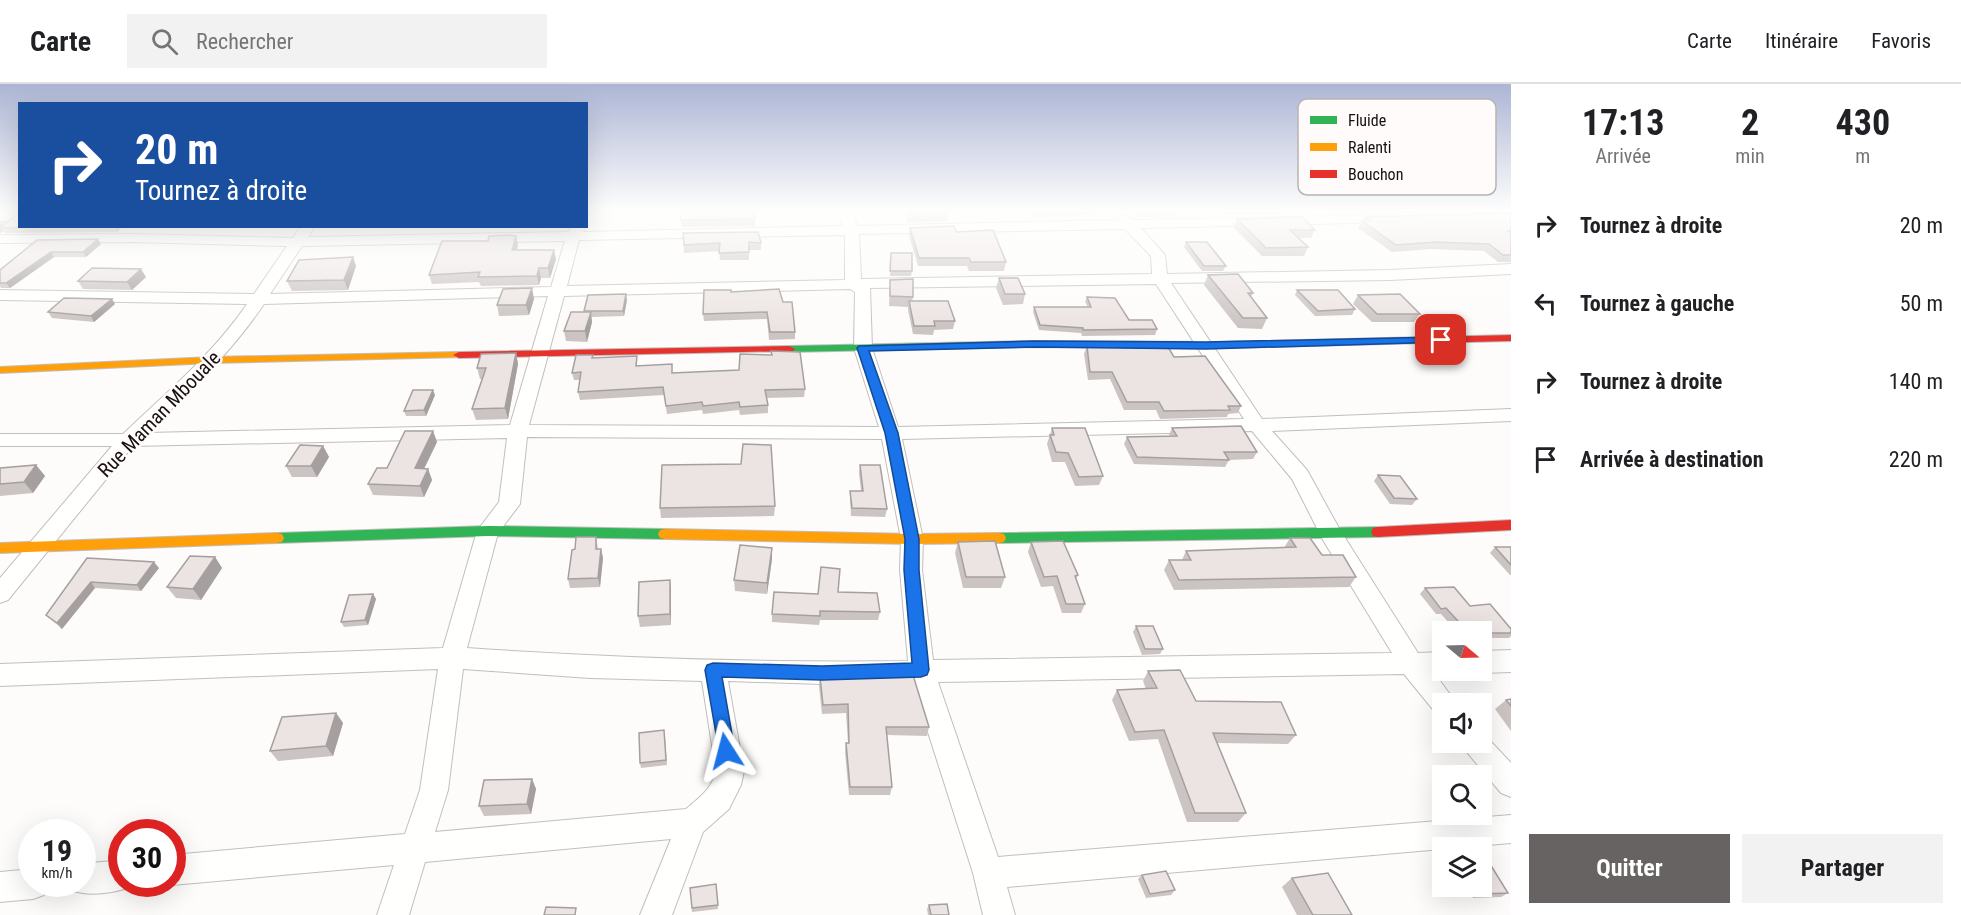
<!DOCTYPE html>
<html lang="fr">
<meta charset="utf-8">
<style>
:root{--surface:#fff;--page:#f2f2f2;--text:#202124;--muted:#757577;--line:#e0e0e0;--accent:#676362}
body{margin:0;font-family:"Roboto Condensed",sans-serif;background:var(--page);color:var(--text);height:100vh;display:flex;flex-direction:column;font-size:22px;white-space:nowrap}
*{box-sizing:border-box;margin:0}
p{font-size:20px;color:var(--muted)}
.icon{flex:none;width:33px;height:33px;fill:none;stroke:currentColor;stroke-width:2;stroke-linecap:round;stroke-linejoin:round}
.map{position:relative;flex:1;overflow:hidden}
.sheet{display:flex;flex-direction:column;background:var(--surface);width:450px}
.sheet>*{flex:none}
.guide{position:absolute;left:18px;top:18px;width:570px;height:126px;border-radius:0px;box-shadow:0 6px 24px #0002;background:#1a4fa0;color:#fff;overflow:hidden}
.needle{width:39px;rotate:109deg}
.tools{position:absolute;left:1432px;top:537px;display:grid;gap:12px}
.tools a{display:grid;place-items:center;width:60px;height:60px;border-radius:0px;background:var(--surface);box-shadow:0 6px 24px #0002;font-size:30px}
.speed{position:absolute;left:18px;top:735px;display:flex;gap:12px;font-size:30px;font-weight:700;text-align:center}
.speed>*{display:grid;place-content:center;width:78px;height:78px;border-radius:50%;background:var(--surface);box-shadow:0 6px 24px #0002;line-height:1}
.speed small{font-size:15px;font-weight:400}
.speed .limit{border:9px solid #d22;background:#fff;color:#111}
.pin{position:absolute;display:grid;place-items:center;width:51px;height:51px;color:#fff;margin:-26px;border-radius:12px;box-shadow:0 3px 9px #0006}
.me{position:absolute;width:66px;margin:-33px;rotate:351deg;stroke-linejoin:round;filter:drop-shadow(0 0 4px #0008)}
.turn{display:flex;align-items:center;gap:21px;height:126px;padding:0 18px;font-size:27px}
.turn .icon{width:78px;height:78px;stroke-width:2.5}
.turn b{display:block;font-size:42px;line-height:51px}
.eta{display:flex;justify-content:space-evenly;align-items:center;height:102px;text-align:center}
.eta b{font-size:36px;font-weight:700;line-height:42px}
.action{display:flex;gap:12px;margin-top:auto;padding:12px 18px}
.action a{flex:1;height:69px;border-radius:0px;background:var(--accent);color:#fff;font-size:24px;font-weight:700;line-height:69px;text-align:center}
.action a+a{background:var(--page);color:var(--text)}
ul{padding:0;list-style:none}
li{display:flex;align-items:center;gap:18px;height:78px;padding:0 18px}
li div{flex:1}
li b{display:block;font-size:22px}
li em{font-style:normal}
header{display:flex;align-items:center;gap:36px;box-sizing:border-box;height:84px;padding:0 30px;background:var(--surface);border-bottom:2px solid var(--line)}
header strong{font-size:28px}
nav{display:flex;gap:33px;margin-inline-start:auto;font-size:21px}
.search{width:420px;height:54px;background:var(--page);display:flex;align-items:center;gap:15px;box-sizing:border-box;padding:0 21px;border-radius:0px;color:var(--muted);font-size:22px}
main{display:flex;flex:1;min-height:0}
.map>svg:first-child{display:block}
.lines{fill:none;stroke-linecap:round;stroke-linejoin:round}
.street-casing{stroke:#c2bebe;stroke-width:2}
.fast-casing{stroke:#c2bebe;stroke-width:2}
.slow-casing{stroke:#c2bebe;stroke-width:2}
.jam-casing{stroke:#c2bebe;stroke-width:2}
.street{fill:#fffffe;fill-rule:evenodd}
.fast{fill:#30b455;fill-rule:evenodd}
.slow{fill:#ff9f0a;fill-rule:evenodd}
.jam{fill:#e5322d;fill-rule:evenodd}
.wall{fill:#cbc4c3}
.shaded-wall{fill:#a5a09f}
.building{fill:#ece4e3;stroke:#a5a09f;stroke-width:1.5}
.route{fill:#1a73e8;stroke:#114b97;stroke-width:1.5}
.labels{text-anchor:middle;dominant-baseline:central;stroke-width:5;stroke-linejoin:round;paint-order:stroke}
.street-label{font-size:20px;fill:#161010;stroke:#fefbfa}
.key{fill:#fefbfa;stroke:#b8b4b4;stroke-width:1.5}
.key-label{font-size:16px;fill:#161010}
</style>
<header>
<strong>Carte</strong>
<div class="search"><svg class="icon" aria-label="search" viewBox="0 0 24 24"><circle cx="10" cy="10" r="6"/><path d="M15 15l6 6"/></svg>Rechercher</div>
<nav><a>Carte</a><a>Itinéraire</a><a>Favoris</a></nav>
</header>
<main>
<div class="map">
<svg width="1511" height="831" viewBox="0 0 1511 831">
<rect width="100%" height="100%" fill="#fdfcfb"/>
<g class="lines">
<!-- street casing -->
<g class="street-casing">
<g id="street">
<path d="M838,127H852L857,142L1118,136L1119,132L1124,131L1133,136L1390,131L1397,135L1395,138L1141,144L1165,171L1167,190L1390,186L1511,180V190L1390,196L1171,199L1262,335L1511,325V337L1272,347L1307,386L1340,446L1418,569L1443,568V586H1452L1435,590L1457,620H1443V631L1435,628L1404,590L938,598L998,773L1511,731V759L1007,803L1015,831H983L973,789L912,598L822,600L728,597L744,687L741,701L729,725L703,748L672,831H640L671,755L425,778L409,831H377L394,781L172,801L168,800H172V771L405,750L420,706L438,585L0,602V580L443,564L477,447L499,418L507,354L133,362L8,516L0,519V494L112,362H0V350H123C167,308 213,270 247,220L0,216V206L254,210L287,162L133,158L0,159V151L133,150L293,154L301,142H315L308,153L568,148L571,142H585L583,148L843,142ZM1125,145L1151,172L1152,190L861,195L859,150ZM845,151V196L567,202L579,156ZM565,157L551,203L270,210L302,162ZM1156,200L1244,335L898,343L872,264L870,204ZM850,205L855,208L854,264L879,343L529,341L564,212ZM548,212L510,341L147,349C189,308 231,269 264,220ZM1252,347L1292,395L1323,456L1392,569L933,576L922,486L923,455L902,355ZM527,353L882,355L901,455L900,486L908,577C761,579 614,574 467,564L498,449L520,420ZM463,585L590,594L702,597L716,687C712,705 700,713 686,725L435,748L448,706Z"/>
<path d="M1511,566V588L1482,589L1476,586H1482V567Z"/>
<path d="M1482,648L1511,679V713L1501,709L1466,667L1463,658H1482Z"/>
<path d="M122,776V800H134L133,802C115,809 89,813 71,806L69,800H82V780Z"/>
<path d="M32,785V800H48L44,811L33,815L0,818V788Z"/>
</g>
</g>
<!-- fast casing -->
<g class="fast-casing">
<g id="fast">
<path d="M1034,257L1217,258L1223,261L1217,264L1034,263L789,268L783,265L789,262Z"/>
<path d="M488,442L665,445L670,446L672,450L670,454L665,455L488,452L277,459L272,458L270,454L272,450L277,449Z"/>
<path d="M1378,443L1383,444L1385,448L1383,452L1378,453L999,459L994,458L992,454L994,450L999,449Z"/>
</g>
</g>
<!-- slow casing -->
<g class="slow-casing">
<g id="slow">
<path d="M459,268L465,271L463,273L212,279L0,289V283L212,273Z"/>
<path d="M665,445L912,450L999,449L1004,450L1006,454L1004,458L999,459L912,460L665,455L660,454L658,450L660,446Z"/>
<path d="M277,449L282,450L284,454L282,458L277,459L0,469V459Z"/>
</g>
</g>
<!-- jam casing -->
<g class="jam-casing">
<g id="jam">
<path d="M1511,251V257L1217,264L1211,261L1217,258Z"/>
<path d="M789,262L795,265L793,267L459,274L453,271L459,268Z"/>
<path d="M1511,436V446L1378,453L1373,452L1371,448L1373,444L1378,443Z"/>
</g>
</g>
<!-- street -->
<use href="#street" class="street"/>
<!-- fast -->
<use href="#fast" class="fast"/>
<!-- slow -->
<use href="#slow" class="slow"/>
<!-- jam -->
<use href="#jam" class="jam"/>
</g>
<!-- wall -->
<g class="wall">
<path d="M680,127L755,135V142L682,143Z"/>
<path d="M905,127H949V128L947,137L908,138Z"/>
<path d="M1030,127H1092L1091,131L1037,133L1033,131Z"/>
<path d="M1136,127H1179L1177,132L1140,133Z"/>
<path d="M1219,127H1286L1285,130L1222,131Z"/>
<path d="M1345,127H1410L1347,128Z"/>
<path d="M1511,129V178H1498L1484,167L1431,165L1392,168L1358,144L1362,137H1363L1365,133Z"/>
<path d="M1237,135L1315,146L1311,154H1299L1308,163L1304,172H1262L1233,143Z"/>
<path d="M0,138L123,142L117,148L5,149L3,147L0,149Z"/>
<path d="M910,144L956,148L1006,178L1004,187H969L967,182H918L909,152Z"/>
<path d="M683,149L761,159V166H749V176H720L719,167L684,169Z"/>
<path d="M516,152L518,161L517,166L556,175L550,194H541L539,201L481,202L479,198L432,200L429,191L488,157Z"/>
<path d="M37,156L101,160L86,173H54L10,204H1L0,202V186Z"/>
<path d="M1186,158L1226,182L1223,187H1202L1184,163Z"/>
<path d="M891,169L912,187L911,192H890Z"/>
<path d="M353,173L356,182L348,206L292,207L287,197Z"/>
<path d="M1208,191L1253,209L1251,213L1267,234L1262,245L1238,244L1204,201Z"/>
<path d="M146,193L132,206L83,205L78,197Z"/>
<path d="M999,194L1025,210L1023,220L1003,221L996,204Z"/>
<path d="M890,196L913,213L912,217L955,237L953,245L934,246L933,251L913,250L908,226V223L889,222Z"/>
<path d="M1297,206L1355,225L1352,231L1315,232L1295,211Z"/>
<path d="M731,208L783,218L795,248V255L769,256L767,235L704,237L703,230Z"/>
<path d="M1358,211L1420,230L1414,238H1372L1353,220Z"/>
<path d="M1087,213L1129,236L1157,245L1155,251L1082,252L1081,249L1039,246L1033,228L1034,223H1088L1085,218Z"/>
<path d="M534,215L529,231L499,232L497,221Z"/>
<path d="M627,216L624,232L591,233L592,238L587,258L566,257L564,247L584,228Z"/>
<path d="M115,220L94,238L52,234L48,228Z"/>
<path d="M1087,262L1174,273L1241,322L1238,329L1228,330L1227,333L1160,335L1156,326H1124L1110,295L1088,296L1084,270Z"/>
<path d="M516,269L518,280L508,335L476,336L472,325L482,295H480L477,284Z"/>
<path d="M593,271V274L672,289L805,305L804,313L766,314L768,321V329L740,331L739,326L703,330L702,326L667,330L664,311L580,316L578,308L580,296H574L572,289Z"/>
<path d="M435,311L426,332H406L404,327Z"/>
<path d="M1052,344L1103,392L1099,401L1075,402L1065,378H1052L1047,360Z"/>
<path d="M1172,344L1257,368L1253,375L1229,376L1225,383L1134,380L1124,360L1127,353L1170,352L1169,351Z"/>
<path d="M433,347L437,358L424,385H428L432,396L424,413L373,411L368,400L387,384Z"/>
<path d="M323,362L329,373L317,393H292L286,382Z"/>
<path d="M741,380L775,422L774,432L661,434L660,424Z"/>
<path d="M36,381L45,392L33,409L0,412V384Z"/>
<path d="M860,381L887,425L885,433L851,432L850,415V407H861L859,389Z"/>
<path d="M1378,391L1417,415L1412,421L1390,420L1374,397Z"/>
<path d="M596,453L598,465H601L603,474L600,503L570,504L568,495L575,465Z"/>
<path d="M1290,454L1322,471L1356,493L1349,503L1174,506L1164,486L1169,476H1182L1186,467L1284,464Z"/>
<path d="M958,458L1005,493L1001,504H963L955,469Z"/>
<path d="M1031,458L1078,491L1076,495L1085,520L1081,529H1062L1053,502L1041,503L1028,468Z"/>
<path d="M1495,463H1511V491H1510L1490,469Z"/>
<path d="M215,473L222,484L201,516L176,514L167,503Z"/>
<path d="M87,474L159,484L141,507L95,504L62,545L46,531Z"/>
<path d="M772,475L767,510L735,507L734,496Z"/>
<path d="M670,496L671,507V541L640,543L638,532Z"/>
<path d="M1425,504L1470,522L1511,545V552L1509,554H1482V548H1457L1441,530H1436L1420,510Z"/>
<path d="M838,508L880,528L878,536H820L819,541L772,538V530L818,510Z"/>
<path d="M373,510L376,515L368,541L344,543L341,538Z"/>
<path d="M1136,542L1163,565L1160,570L1142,571L1133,548Z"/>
<path d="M1148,587L1196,617L1296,651L1288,660L1217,659L1246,729L1238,738H1187L1158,655L1129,657L1112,616L1117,606L1146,605L1143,597Z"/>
<path d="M820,593L929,643L927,652L887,651L892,703L890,711H849L845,668L846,659H848L846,629L822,630L819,602Z"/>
<path d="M1511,615V647L1495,625L1506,616Z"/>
<path d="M336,629L343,639L333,672L278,677L270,667Z"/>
<path d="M665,651L667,681L641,684L640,679Z"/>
<path d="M532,695L536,705L531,730L484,732L479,722Z"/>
<path d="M1142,791L1175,806L1171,811L1146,814L1138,795Z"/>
<path d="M1292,794L1352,831H1297L1282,803Z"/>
<path d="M716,800L718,825L692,828L690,804Z"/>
<path d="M1466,802H1482L1508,809L1501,813L1473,814Z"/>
<path d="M929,821L949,831H928L927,825Z"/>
</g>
<!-- shaded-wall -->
<g class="shaded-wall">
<path d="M7,138L1,144L3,147L0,149V142Z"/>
<path d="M114,142H123L117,148Z"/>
<path d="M516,152L518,161L514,175L512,166Z"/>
<path d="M98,155L101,160L86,173L83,168Z"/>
<path d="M554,166L556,175L550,194L548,184Z"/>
<path d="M51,168L54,173L10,204L6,199Z"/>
<path d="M353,173L356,182L348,206L344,196Z"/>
<path d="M539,184L541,194L539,201L537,192Z"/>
<path d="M141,185L146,193L132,206L127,198Z"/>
<path d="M532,204L534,215L529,231L526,221Z"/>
<path d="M626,210L627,216L624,232L623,227Z"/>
<path d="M112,215L115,220L94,238L91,232Z"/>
<path d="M591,228L592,238L587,258L585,247Z"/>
<path d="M516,269L518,280L508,335L505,324Z"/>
<path d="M433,306L435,311L426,332L424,326Z"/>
<path d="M433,347L437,358L419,395L415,384Z"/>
<path d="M323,362L329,373L317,393L311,382Z"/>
<path d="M36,381L45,392L33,409L24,398Z"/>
<path d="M428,385L432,396L424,413L420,402Z"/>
<path d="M772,464V475L767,510V499Z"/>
<path d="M601,465L603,474L600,503L598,494Z"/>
<path d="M215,473L222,484L201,516L193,505Z"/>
<path d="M154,478L159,484L141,507L137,501Z"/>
<path d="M670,496L671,507V541L670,530Z"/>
<path d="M91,498L95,504L62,545L57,539Z"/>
<path d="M373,510L376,515L368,541L365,536Z"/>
<path d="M336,629L343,639L333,672L326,662Z"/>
<path d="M532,695L536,705L531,730L527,720Z"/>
</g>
<!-- building -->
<g class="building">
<path d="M19,127H20V142H114L1,144L7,138L0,142V138H8Z"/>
<path d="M680,127H753L755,135L681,136Z"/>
<path d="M909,127H949V128L909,129Z"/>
<path d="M1511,129V147H1508L1511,149V171H1503L1489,160L1436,158L1396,161L1362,137L1369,136L1365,133Z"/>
<path d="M1302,133L1315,146H1290L1308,163L1266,164L1237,135Z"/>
<path d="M954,142L956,148L993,146L1006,178H971L969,174H919L910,144Z"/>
<path d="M758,148L761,159L749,158V168L719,169L720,159L684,161L683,149Z"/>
<path d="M510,151L516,152L512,166H554L548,184H539L537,192L478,193L480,188L429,191L442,157H488L489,152Z"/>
<path d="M98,155L83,168H51L6,199H0V186L37,156Z"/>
<path d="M1186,158H1207L1226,182H1204Z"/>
<path d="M891,169H912V187H890Z"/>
<path d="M353,173L344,196L287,197L299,176Z"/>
<path d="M92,184L141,185L127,198L78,197Z"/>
<path d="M1238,190L1253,209H1248L1267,234H1243L1208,191Z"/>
<path d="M999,194H1018L1025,210H1005Z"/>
<path d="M913,195V213L890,212V196Z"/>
<path d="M532,204L526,221H497L503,205Z"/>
<path d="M779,205L783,218H792L795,248H770L767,228L703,230L704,206H731V208Z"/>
<path d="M1297,206H1338L1355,225L1318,227Z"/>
<path d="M626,210L623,227H584L588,211Z"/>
<path d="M1400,210L1420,230H1377L1358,211Z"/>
<path d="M1087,213L1115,214L1129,236H1152L1157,245L1083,246V244L1040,241L1034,223H1091Z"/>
<path d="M64,214L112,215L91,232L48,228Z"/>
<path d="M909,217H948L955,237H934L935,242H914Z"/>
<path d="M571,228H591L585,247H564Z"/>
<path d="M1087,262L1168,263L1174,273L1205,272L1241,322H1228L1230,326L1164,327L1159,318H1127L1112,288H1090Z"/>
<path d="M771,267L800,268L805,305L765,306L768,321L740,323L739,318L703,322L702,318L666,322L663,303L578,308L581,288L572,289L576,271H593L592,274L637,272L636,282L672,280V289L739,286L740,270L772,271Z"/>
<path d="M516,269L505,324L472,325L486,284H477L481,270Z"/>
<path d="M413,306H433L424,326L404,327Z"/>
<path d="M1241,342L1257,368H1224L1229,376L1137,373L1127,353L1177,352L1172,344Z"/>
<path d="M1052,344H1085L1103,392L1079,393L1068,369L1056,368L1050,351H1054Z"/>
<path d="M405,347H433L415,384L428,385L420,402L368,400L377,384H387Z"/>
<path d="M743,360L771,361L775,422L660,424L662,381L741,380Z"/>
<path d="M300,361L323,362L311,382H286Z"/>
<path d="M36,381L24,398L0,400V384Z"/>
<path d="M860,381H880L887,425L852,424L850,407H863Z"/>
<path d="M1378,391L1400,392L1417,415L1394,414Z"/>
<path d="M576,453H596V465H601L598,494L568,495L572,466L575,465Z"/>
<path d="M1290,454H1310L1322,471H1343L1356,493L1179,496L1169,476H1191L1186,467L1296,463Z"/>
<path d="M995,457L1005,493H966L958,458Z"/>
<path d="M1063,457L1078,491L1075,492L1085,520H1066L1057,492L1044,493L1031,458Z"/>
<path d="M740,461L772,464L767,499L734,496Z"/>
<path d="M1495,463H1511V481Z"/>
<path d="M190,472L215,473L193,505L167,503Z"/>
<path d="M87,474L154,478L137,501L91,498L57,539L46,531Z"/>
<path d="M821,483L840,485L838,508L877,509L880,528L820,527V532L772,530L774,508L818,510Z"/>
<path d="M670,496V530L638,532L639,498Z"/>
<path d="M1454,503L1470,522L1490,520L1511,545V549H1491L1482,550V548H1468L1446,524L1441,525L1425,504Z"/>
<path d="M373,510L365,536L341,538L349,511Z"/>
<path d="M1136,542H1153L1163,565H1145Z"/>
<path d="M1180,586L1196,617L1281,618L1296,651L1213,649L1246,729H1195L1164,646L1135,648L1117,606L1157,604L1148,587Z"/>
<path d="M913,591L929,643H886L892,703H850L846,659H849L848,620L823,621L820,593Z"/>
<path d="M1511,615V622L1506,616Z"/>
<path d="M336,629L326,662L270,667L282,633Z"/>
<path d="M664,646L666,676L640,679L639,649Z"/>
<path d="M532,695L527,720L479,722L484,696Z"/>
<path d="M1490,780L1508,809L1480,810L1475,802H1482V781Z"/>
<path d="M1166,787L1175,806L1150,810L1142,791Z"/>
<path d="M1328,789L1352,831H1313L1292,794Z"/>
<path d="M716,800L718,821L692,824L690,804Z"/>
<path d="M947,820L949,831H931L929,821Z"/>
<path d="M546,823L576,824L575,831H544Z"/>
</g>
<!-- sky -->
<linearGradient id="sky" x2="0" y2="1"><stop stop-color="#adb5d5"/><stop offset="0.52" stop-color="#fefefd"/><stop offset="1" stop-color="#fefefd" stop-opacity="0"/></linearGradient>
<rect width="1511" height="243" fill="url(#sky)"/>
<!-- route -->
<path class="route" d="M1441,253L1445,254V258L1206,265L1034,263L869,267L898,349L919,455V486L929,586L927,591L921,593L822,596L722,593L735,667L733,673L726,675L720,673L705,586L707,581L713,579L822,582L912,579L904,486L905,455L885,349L857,264L859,262L1034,257L1206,258Z"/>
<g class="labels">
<!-- street labels -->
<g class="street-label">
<text transform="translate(159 330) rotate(-46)">Rue Maman Mbouale</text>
</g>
</g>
<!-- legend -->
<rect x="1298" y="15" width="198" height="96" rx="9" class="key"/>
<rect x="1310" y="32" width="27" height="8" fill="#30b455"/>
<rect x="1310" y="59" width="27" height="8" fill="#ff9f0a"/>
<rect x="1310" y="86" width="27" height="8" fill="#e5322d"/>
<g class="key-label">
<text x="1348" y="42">Fluide</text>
<text x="1348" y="69">Ralenti</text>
<text x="1348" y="96">Bouchon</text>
</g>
</svg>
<div class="tools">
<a><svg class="needle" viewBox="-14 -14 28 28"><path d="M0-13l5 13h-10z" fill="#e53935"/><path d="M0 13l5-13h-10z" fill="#757577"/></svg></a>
<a><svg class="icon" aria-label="sound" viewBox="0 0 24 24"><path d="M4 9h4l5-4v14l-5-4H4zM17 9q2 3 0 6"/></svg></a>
<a><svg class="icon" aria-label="search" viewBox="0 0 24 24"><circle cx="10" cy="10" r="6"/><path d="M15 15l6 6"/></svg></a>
<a><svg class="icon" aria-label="layers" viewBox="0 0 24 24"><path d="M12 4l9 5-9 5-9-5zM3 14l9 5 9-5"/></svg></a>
</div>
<div class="speed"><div>19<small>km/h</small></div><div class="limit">30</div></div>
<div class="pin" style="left:1441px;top:256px;background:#d93025"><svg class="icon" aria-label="arrive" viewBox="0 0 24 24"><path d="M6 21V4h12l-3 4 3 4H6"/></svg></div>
<svg class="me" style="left:726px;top:667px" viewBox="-20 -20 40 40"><path d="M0-17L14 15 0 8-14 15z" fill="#1a73e8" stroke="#fff" stroke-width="4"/></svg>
<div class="guide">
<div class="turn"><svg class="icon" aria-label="right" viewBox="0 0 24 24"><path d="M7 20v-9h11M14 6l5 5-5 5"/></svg><div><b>20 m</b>Tournez à droite</div></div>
</div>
</div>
<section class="sheet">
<div class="eta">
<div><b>17:13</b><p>Arrivée</p></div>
<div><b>2</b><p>min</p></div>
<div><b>430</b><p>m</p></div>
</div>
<ul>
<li><svg class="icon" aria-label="right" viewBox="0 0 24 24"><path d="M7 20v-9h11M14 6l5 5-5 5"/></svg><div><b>Tournez à droite</b></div><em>20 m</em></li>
<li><svg class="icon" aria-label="left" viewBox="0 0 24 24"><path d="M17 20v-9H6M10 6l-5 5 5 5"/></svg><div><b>Tournez à gauche</b></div><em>50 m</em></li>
<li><svg class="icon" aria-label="right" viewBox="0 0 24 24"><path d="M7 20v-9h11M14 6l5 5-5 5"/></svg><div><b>Tournez à droite</b></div><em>140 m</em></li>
<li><svg class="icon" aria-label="arrive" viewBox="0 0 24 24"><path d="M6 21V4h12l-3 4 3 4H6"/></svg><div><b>Arrivée à destination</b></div><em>220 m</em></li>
</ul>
<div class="action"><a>Quitter</a><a>Partager</a></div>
</section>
</main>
